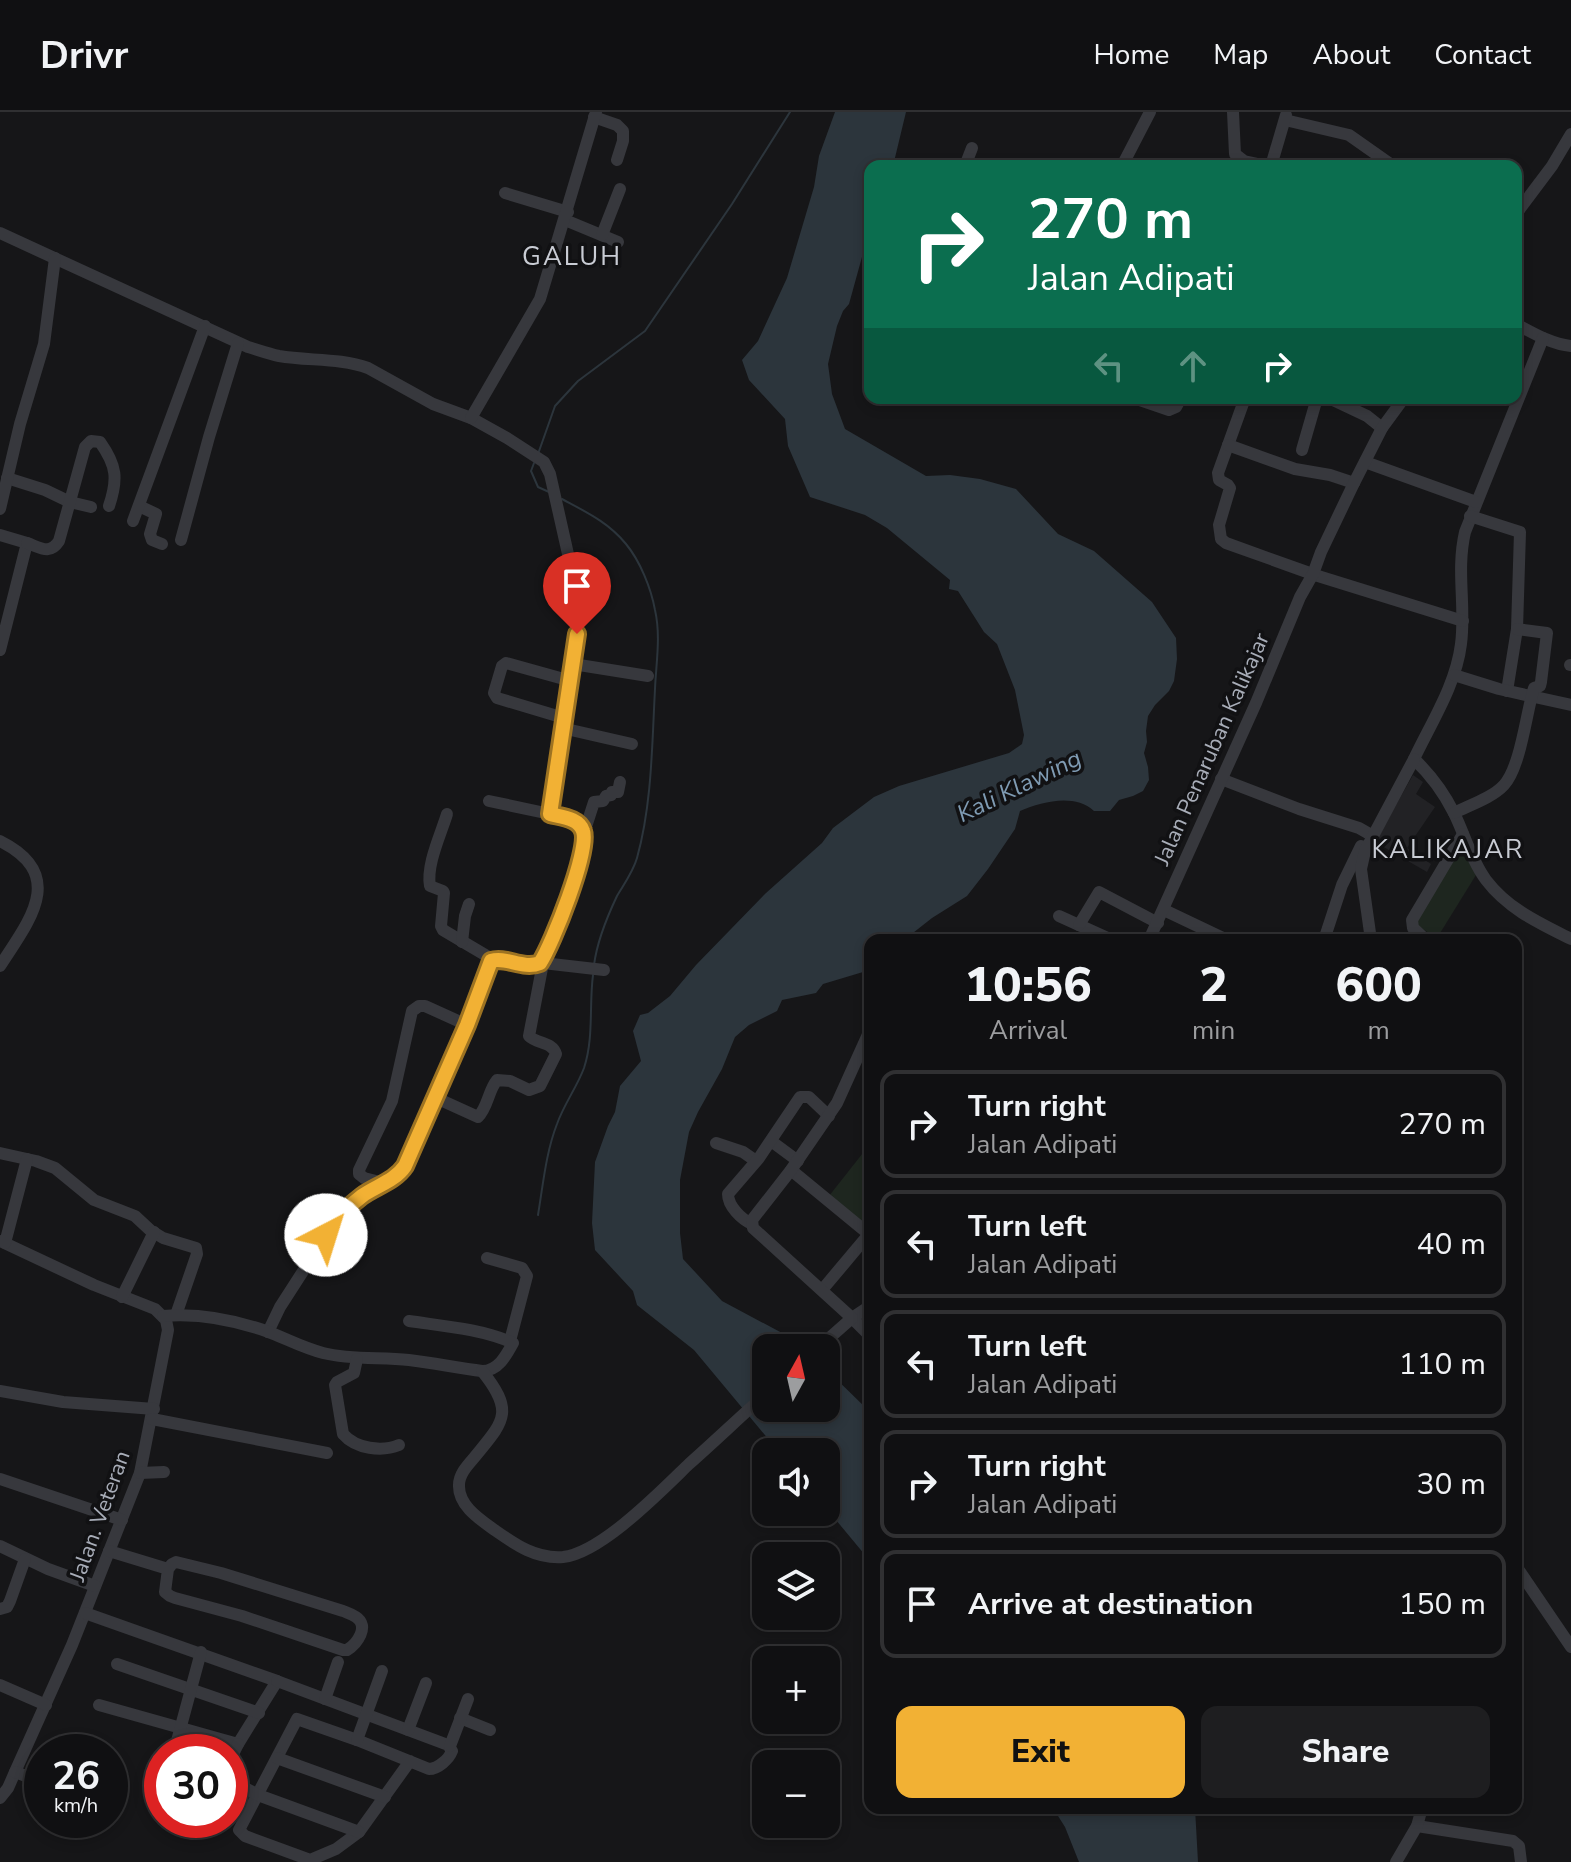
<!DOCTYPE html>
<meta charset="utf-8">
<style>
:root{--surface:#101012;--page:#1e1e20;--text:#f1f3f6;--muted:#9c9d9f;--line:#303032;--accent:#f2b134}
body{margin:0;font-family:"Nunito Sans",sans-serif;background:var(--page);color:var(--text);height:100vh;display:flex;flex-direction:column;font-size:30px;white-space:nowrap}
*{box-sizing:border-box;margin:0}
p{font-size:26px;color:var(--muted)}
.icon{flex:none;width:44px;height:44px;fill:none;stroke:currentColor;stroke-width:2;stroke-linecap:round;stroke-linejoin:round}
.map{position:relative;flex:1;overflow:hidden}
.side{position:absolute;left:864px;top:822px;width:658px;height:880px;display:flex;flex-direction:column;background:var(--surface);border-radius:16px;box-shadow:0 4px 12px #0003,0 0 0 2px var(--line)}
.side>*{flex:none}
.guide{position:absolute;left:864px;top:48px;width:658px;height:244px;border-radius:16px;box-shadow:0 4px 12px #0003,0 0 0 2px var(--line);background:#0b6e4f;color:#fff;overflow:hidden}
.needle{width:52px;rotate:8deg}
.controls{position:absolute;left:752px;top:1222px;display:grid;gap:16px}
.controls a{display:grid;place-items:center;width:88px;height:88px;border-radius:16px;background:var(--surface);box-shadow:0 4px 12px #0003,0 0 0 2px var(--line);font-size:40px}
.speed{position:absolute;left:24px;top:1622px;display:flex;gap:16px;font-size:40px;font-weight:700;text-align:center}
.speed>*{display:grid;place-content:center;width:104px;height:104px;border-radius:50%;background:var(--surface);box-shadow:0 4px 12px #0003,0 0 0 2px var(--line);line-height:1}
.speed small{font-size:20px;font-weight:400}
.speed .limit{border:12px solid #d22;background:#fff;color:#111}
.pin{position:absolute;display:grid;place-items:center;width:68px;height:68px;color:#fff;margin:-82px -34px;border-radius:50% 50% 50% 0;rotate:-45deg;box-shadow:0 0 8px #0007}
.pin .icon{rotate:45deg}
.me{position:absolute;width:88px;margin:-44px;rotate:40deg;stroke-linejoin:round;filter:drop-shadow(0 0 6px #0008)}
.turn{display:flex;align-items:center;gap:28px;height:168px;padding:0 32px;font-size:36px}
.turn .icon{width:104px;height:104px;stroke-width:2.5}
.turn b{display:block;font-size:56px;line-height:68px}
.lanes{display:flex;align-items:center;height:76px;padding:0 32px;background:#0003;justify-content:center;gap:40px;direction:ltr}
.lanes .off{opacity:.35}
.eta{display:flex;justify-content:space-evenly;align-items:center;height:136px;text-align:center}
.eta b{font-size:48px;font-weight:800;line-height:56px}
.cta{display:flex;gap:16px;margin-top:auto;padding:16px 32px}
.cta a{flex:1;height:92px;border-radius:16px;background:var(--accent);color:#111;font-size:32px;font-weight:800;line-height:92px;text-align:center}
.cta a+a{background:var(--page);color:var(--text)}
ul{padding:0;list-style:none}
li{display:flex;align-items:center;gap:24px;height:108px;margin:0 16px 12px;padding:0 16px;border:4px solid var(--line);border-radius:16px}
li div{flex:1}
li b{display:block;font-size:30px}
li em{font-style:normal}
header{display:flex;align-items:center;gap:48px;box-sizing:border-box;height:112px;padding:0 40px;background:var(--surface);border-bottom:2px solid var(--line)}
header strong{font-size:38px}
nav{display:flex;gap:44px;margin-inline-start:auto;font-size:28px}
.map>svg:first-child{display:block}
.built{fill:#222225}
.green{fill:#1e261f}
.water{fill:#2c353c}
.lines{fill:none;stroke-linecap:round;stroke-linejoin:round}
.stream{stroke:#2c353c;stroke-width:2}
.minor{stroke:#37383d;stroke-width:12}
.route-casing{stroke:#9d7322;stroke-width:20}
.route{stroke:#f2b134;stroke-width:14}
.labels{text-anchor:middle;dominant-baseline:central;stroke-width:7;stroke-linejoin:round;paint-order:stroke}
.street-label{font-size:22px;fill:#a8adb8;stroke:#111113}
.water-label{font-size:24px;font-style:italic;fill:#7f9bb3;stroke:#111113}
.quarter-label{font-size:26px;letter-spacing:2px;fill:#c9ccd4;stroke:#111113}
</style>
<header>
<strong>Drivr</strong>
<nav><a>Home</a><a>Map</a><a>About</a><a>Contact</a></nav>
</header>
<div class="map">
<svg width="1571" height="1750" viewBox="0 0 1571 1750">
<rect width="100%" height="100%" fill="#161618"/>
<!-- built -->
<path class="built" d="M1413,663L1423,670L1416,682L1435,695L1407,736L1431,752L1427,760L1375,730Z"/>
<!-- green -->
<g class="green">
<path d="M1460,733L1476,763L1437,826L1413,811Z"/>
<path d="M870,1032V1117L829,1084Z"/>
</g>
<!-- water -->
<g class="water">
<path d="M835,0H906L893,54H870V116L849,192L843,199L837,214L828,252L832,282L845,317L926,364L950,363L980,367L1016,377L1058,422L1094,439L1152,490L1176,526L1177,547L1174,569L1169,579L1155,593L1148,604L1146,619L1147,630L1144,641L1148,655L1149,668L1143,679L1133,684L1119,688L1110,699H1094C1074,681 1042,690 1020,699L1015,717L988,757L967,784L932,806L904,828H870V854L863,860L823,872L816,881L782,888L777,899L749,913L735,925L722,957L698,1000L689,1020L680,1068V1121L683,1147L722,1189L797,1229L805,1236H766V1296H826V1257L870,1300V1449L826,1396V1340H779L694,1238L637,1193L633,1179L595,1138L592,1111L595,1050L608,1014L615,1000L620,974L641,949L633,919L640,903L648,901L670,884L696,853L766,781L822,731L833,716L874,685L899,674L1009,641L1022,632L1024,623L1015,578L997,532L984,520L958,479L949,477L950,468L887,416L865,403L810,385L788,334L785,307L749,268L742,248L758,229L787,166L814,75L819,44Z"/>
<path d="M1053,1696H1195L1198,1750H1079L1065,1715Z"/>
</g>
<g class="lines">
<!-- stream -->
<g class="stream">
<path d="M538,342L555,294L578,269L645,219L732,92L790,0"/>
<path d="M534,351L531,359L538,375L549,380"/>
<path d="M562,387C586,400 608,410 626,432C640,449 651,476 655,498C661,524 656,552 655,577C652,633 652,692 637,746C633,760 624,772 617,784C607,805 597,830 594,853"/>
<path d="M538,1103C543,1073 546,1040 557,1012C564,992 577,975 584,956C594,926 589,893 593,863"/>
</g>
<!-- minor -->
<g class="minor">
<path d="M1233,0L1235,42L1244,49L1267,54"/>
<path d="M594,5L617,13L623,19V29L617,48"/>
<path d="M1285,8L1349,23L1393,54"/>
<path d="M965,54L972,36"/>
<path d="M1122,54L1150,0"/>
<path d="M1271,54L1286,3"/>
<path d="M505,81L568,100"/>
<path d="M1516,102L1552,54L1571,22"/>
<path d="M565,108L618,130"/>
<path d="M0,121L248,235C258,238 269,242 279,244C309,249 340,246 368,256L433,292L471,306L507,326L544,350L550,362L568,442L577,512L571,569L550,702C567,706 584,708 584,728L566,794L540,851C523,858 506,844 491,849L467,913L405,1054L398,1063L354,1090L336,1108L280,1195L268,1220"/>
<path d="M602,123L620,77"/>
<path d="M1516,212C1533,221 1551,232 1571,234"/>
<path d="M1543,226L1465,420C1456,459 1466,494 1461,532C1456,573 1431,611 1414,647C1430,662 1444,681 1454,701C1465,723 1471,748 1486,768C1508,797 1539,811 1571,827"/>
<path d="M1134,286L1169,298L1176,295L1181,286"/>
<path d="M1245,286L1218,361L1219,368L1228,373L1230,376L1219,413L1221,427L1226,431L1318,464L1463,509"/>
<path d="M1329,286L1367,304L1382,316"/>
<path d="M899,288L900,286"/>
<path d="M471,306L540,187L596,0"/>
<path d="M1228,333L1295,357L1330,363L1354,371"/>
<path d="M1302,338L1317,286"/>
<path d="M1365,350L1476,390"/>
<path d="M7,366L45,378L70,390L91,395"/>
<path d="M139,394L156,402L150,422L152,428L162,432"/>
<path d="M0,397L20,312L44,232L55,146"/>
<path d="M1470,404L1520,420L1517,517L1507,579"/>
<path d="M133,409L205,214"/>
<path d="M0,423L27,431L0,538"/>
<path d="M181,428L209,325L238,231"/>
<path d="M27,431C41,436 50,443 59,429L85,335L91,329L100,330C117,354 118,367 109,394"/>
<path d="M573,552L648,564"/>
<path d="M1570,553H1571"/>
<path d="M1454,563L1499,577L1571,593"/>
<path d="M564,606L497,586L494,581L502,554L506,551L571,569"/>
<path d="M562,616L632,632"/>
<path d="M1221,667L1299,697L1359,716L1373,724"/>
<path d="M489,689L550,702"/>
<path d="M1454,701C1470,693 1492,686 1504,673C1521,654 1526,601 1534,576L1540,574L1541,570L1547,521L1517,517"/>
<path d="M447,702C441,722 426,753 430,774L443,779L444,781L441,814L443,818L492,847"/>
<path d="M584,721L594,690L603,689L606,684L611,683L612,680H618L620,670"/>
<path d="M0,729C68,763 29,809 0,854"/>
<path d="M1164,798L1227,828"/>
<path d="M1059,804L1112,828"/>
<path d="M1079,813L1099,780L1158,811"/>
<path d="M1149,828L1256,591L1300,485L1313,462L1321,440L1354,371L1382,316L1404,286"/>
<path d="M1324,828L1342,773L1361,734"/>
<path d="M1371,828L1361,757L1365,739L1414,647"/>
<path d="M1426,828L1413,816L1412,808L1463,722"/>
<path d="M462,830L465,804L469,792"/>
<path d="M543,847V851L604,858"/>
<path d="M434,985L478,1005C488,995 488,979 497,968L510,969L529,978L540,974L556,942C553,930 537,932 529,924L543,851"/>
<path d="M771,1029L798,1049"/>
<path d="M716,1031L743,1040L756,1049"/>
<path d="M0,1041L36,1049L55,1056L94,1088L135,1104L150,1118L163,1126L196,1136L197,1142L176,1203"/>
<path d="M791,1058L870,1123"/>
<path d="M384,1071L364,1066L359,1062V1058L392,989L412,899L419,894H425L467,913"/>
<path d="M752,1112C741,1107 728,1094 728,1082L759,1046L800,985H809L829,1004"/>
<path d="M0,1129L94,1173L155,1197L166,1208L168,1218L140,1361L72,1533L15,1660L8,1676L0,1686"/>
<path d="M5,1131L27,1047"/>
<path d="M487,1146L522,1156L527,1164L510,1229"/>
<path d="M822,1178L869,1122"/>
<path d="M122,1185L154,1120"/>
<path d="M870,1194L852,1206L870,1224"/>
<path d="M163,1204C196,1201 234,1208 266,1219C285,1226 303,1236 323,1241C352,1248 380,1245 409,1248C434,1251 458,1256 482,1259C498,1259 506,1244 513,1231C482,1217 443,1214 409,1209"/>
<path d="M818,1236L852,1206L753,1116L752,1108L791,1058L837,991L870,918"/>
<path d="M357,1247L354,1261L337,1270L335,1273L343,1322C356,1337 382,1340 399,1333"/>
<path d="M482,1259C516,1301 503,1310 473,1347C466,1355 459,1363 459,1373C458,1394 481,1408 496,1419C516,1433 536,1447 563,1445C601,1441 661,1379 689,1352C715,1329 740,1305 766,1282"/>
<path d="M0,1279L63,1290L154,1297"/>
<path d="M152,1307L327,1341"/>
<path d="M140,1361L164,1360"/>
<path d="M0,1367L122,1408"/>
<path d="M0,1434L48,1457L95,1474"/>
<path d="M109,1439L168,1457L172,1452L176,1450L221,1461L343,1499C348,1501 352,1502 356,1505C370,1514 357,1532 347,1538H343L242,1504L175,1486L170,1484L165,1480L168,1457"/>
<path d="M1516,1454L1571,1535"/>
<path d="M0,1497L7,1495L10,1489L25,1447"/>
<path d="M85,1501L277,1569L238,1632L99,1593"/>
<path d="M117,1552L259,1601"/>
<path d="M277,1569L448,1633L452,1639C449,1647 438,1657 429,1657L357,1628L297,1607L239,1718L245,1724L310,1748L336,1737L359,1720L410,1649"/>
<path d="M0,1573L46,1593"/>
<path d="M325,1587L338,1550"/>
<path d="M460,1606L490,1618"/>
<path d="M408,1618L426,1571"/>
<path d="M357,1628L382,1559"/>
<path d="M450,1634L468,1587"/>
<path d="M174,1640L201,1540"/>
<path d="M277,1646L385,1685"/>
<path d="M230,1648L238,1632"/>
<path d="M15,1660L42,1670"/>
<path d="M230,1668L258,1683L359,1720"/>
<path d="M1417,1714L1513,1729L1519,1734L1521,1750"/>
<path d="M192,1722L199,1708"/>
<path d="M1396,1750L1417,1714L1422,1696"/>
</g>
</g>
<g class="lines">
<!-- route casing -->
<g class="route-casing">
<path id="route" d="M326,1123C336,1108 347,1095 362,1084C376,1074 395,1069 405,1054L467,913L491,849C506,844 523,858 540,851C552,833 590,738 583,719C579,706 561,705 550,702L577,522"/>
</g>
<!-- route -->
<use href="#route" class="route"/>
</g>
<g class="labels">
<!-- street labels -->
<g class="street-label">
<text transform="translate(1212 637) rotate(-66)">Jalan Penaruban Kalikajar</text>
<text transform="translate(100 1404) rotate(-70)">Jalan. Veteran</text>
</g>
<!-- water labels -->
<g class="water-label">
<text transform="translate(1019 674) rotate(-26)">Kali Klawing</text>
</g>
<!-- quarter labels -->
<g class="quarter-label">
<text x="572" y="144">GALUH</text>
<text x="1448" y="737">KALIKAJAR</text>
</g>
</g>
</svg>
<div class="controls">
<a><svg class="needle" viewBox="-14 -14 28 28"><path d="M0-13l5 13h-10z" fill="#e53935"/><path d="M0 13l5-13h-10z" fill="#9c9d9f"/></svg></a>
<a><svg class="icon" aria-label="sound" viewBox="0 0 24 24"><path d="M4 9h4l5-4v14l-5-4H4zM17 9q2 3 0 6"/></svg></a>
<a><svg class="icon" aria-label="layers" viewBox="0 0 24 24"><path d="M12 4l9 5-9 5-9-5zM3 14l9 5 9-5"/></svg></a>
<a>+</a>
<a>−</a>
</div>
<div class="speed"><div>26<small>km/h</small></div><div class="limit">30</div></div>
<div class="pin" style="left:577px;top:522px;background:#d93025"><svg class="icon" aria-label="arrive" viewBox="0 0 24 24"><path d="M6 21V4h12l-3 4 3 4H6"/></svg></div>
<svg class="me" style="left:326px;top:1123px" viewBox="-20 -20 40 40"><circle r="19" fill="#fff"/><path d="M0-13L10 11 0 6-10 11z" fill="#f2b134"/></svg>
<div class="guide">
<div class="turn"><svg class="icon" aria-label="right" viewBox="0 0 24 24"><path d="M7 20v-9h11M14 6l5 5-5 5"/></svg><div><b>270 m</b>Jalan Adipati</div></div>
<div class="lanes"><svg class="icon off" aria-label="left" viewBox="0 0 24 24"><path d="M17 20v-9H6M10 6l-5 5 5 5"/></svg><svg class="icon off" aria-label="ahead" viewBox="0 0 24 24"><path d="M12 20V5M6 11l6-6 6 6"/></svg><svg class="icon" aria-label="right" viewBox="0 0 24 24"><path d="M7 20v-9h11M14 6l5 5-5 5"/></svg></div>
</div>
<section class="side">
<div class="eta">
<div><b>10:56</b><p>Arrival</p></div>
<div><b>2</b><p>min</p></div>
<div><b>600</b><p>m</p></div>
</div>
<ul>
<li><svg class="icon" aria-label="right" viewBox="0 0 24 24"><path d="M7 20v-9h11M14 6l5 5-5 5"/></svg><div><b>Turn right</b><p>Jalan Adipati</p></div><em>270 m</em></li>
<li><svg class="icon" aria-label="left" viewBox="0 0 24 24"><path d="M17 20v-9H6M10 6l-5 5 5 5"/></svg><div><b>Turn left</b><p>Jalan Adipati</p></div><em>40 m</em></li>
<li><svg class="icon" aria-label="left" viewBox="0 0 24 24"><path d="M17 20v-9H6M10 6l-5 5 5 5"/></svg><div><b>Turn left</b><p>Jalan Adipati</p></div><em>110 m</em></li>
<li><svg class="icon" aria-label="right" viewBox="0 0 24 24"><path d="M7 20v-9h11M14 6l5 5-5 5"/></svg><div><b>Turn right</b><p>Jalan Adipati</p></div><em>30 m</em></li>
<li><svg class="icon" aria-label="arrive" viewBox="0 0 24 24"><path d="M6 21V4h12l-3 4 3 4H6"/></svg><div><b>Arrive at destination</b></div><em>150 m</em></li>
</ul>
<div class="cta"><a>Exit</a><a>Share</a></div>
</section>
</div>
